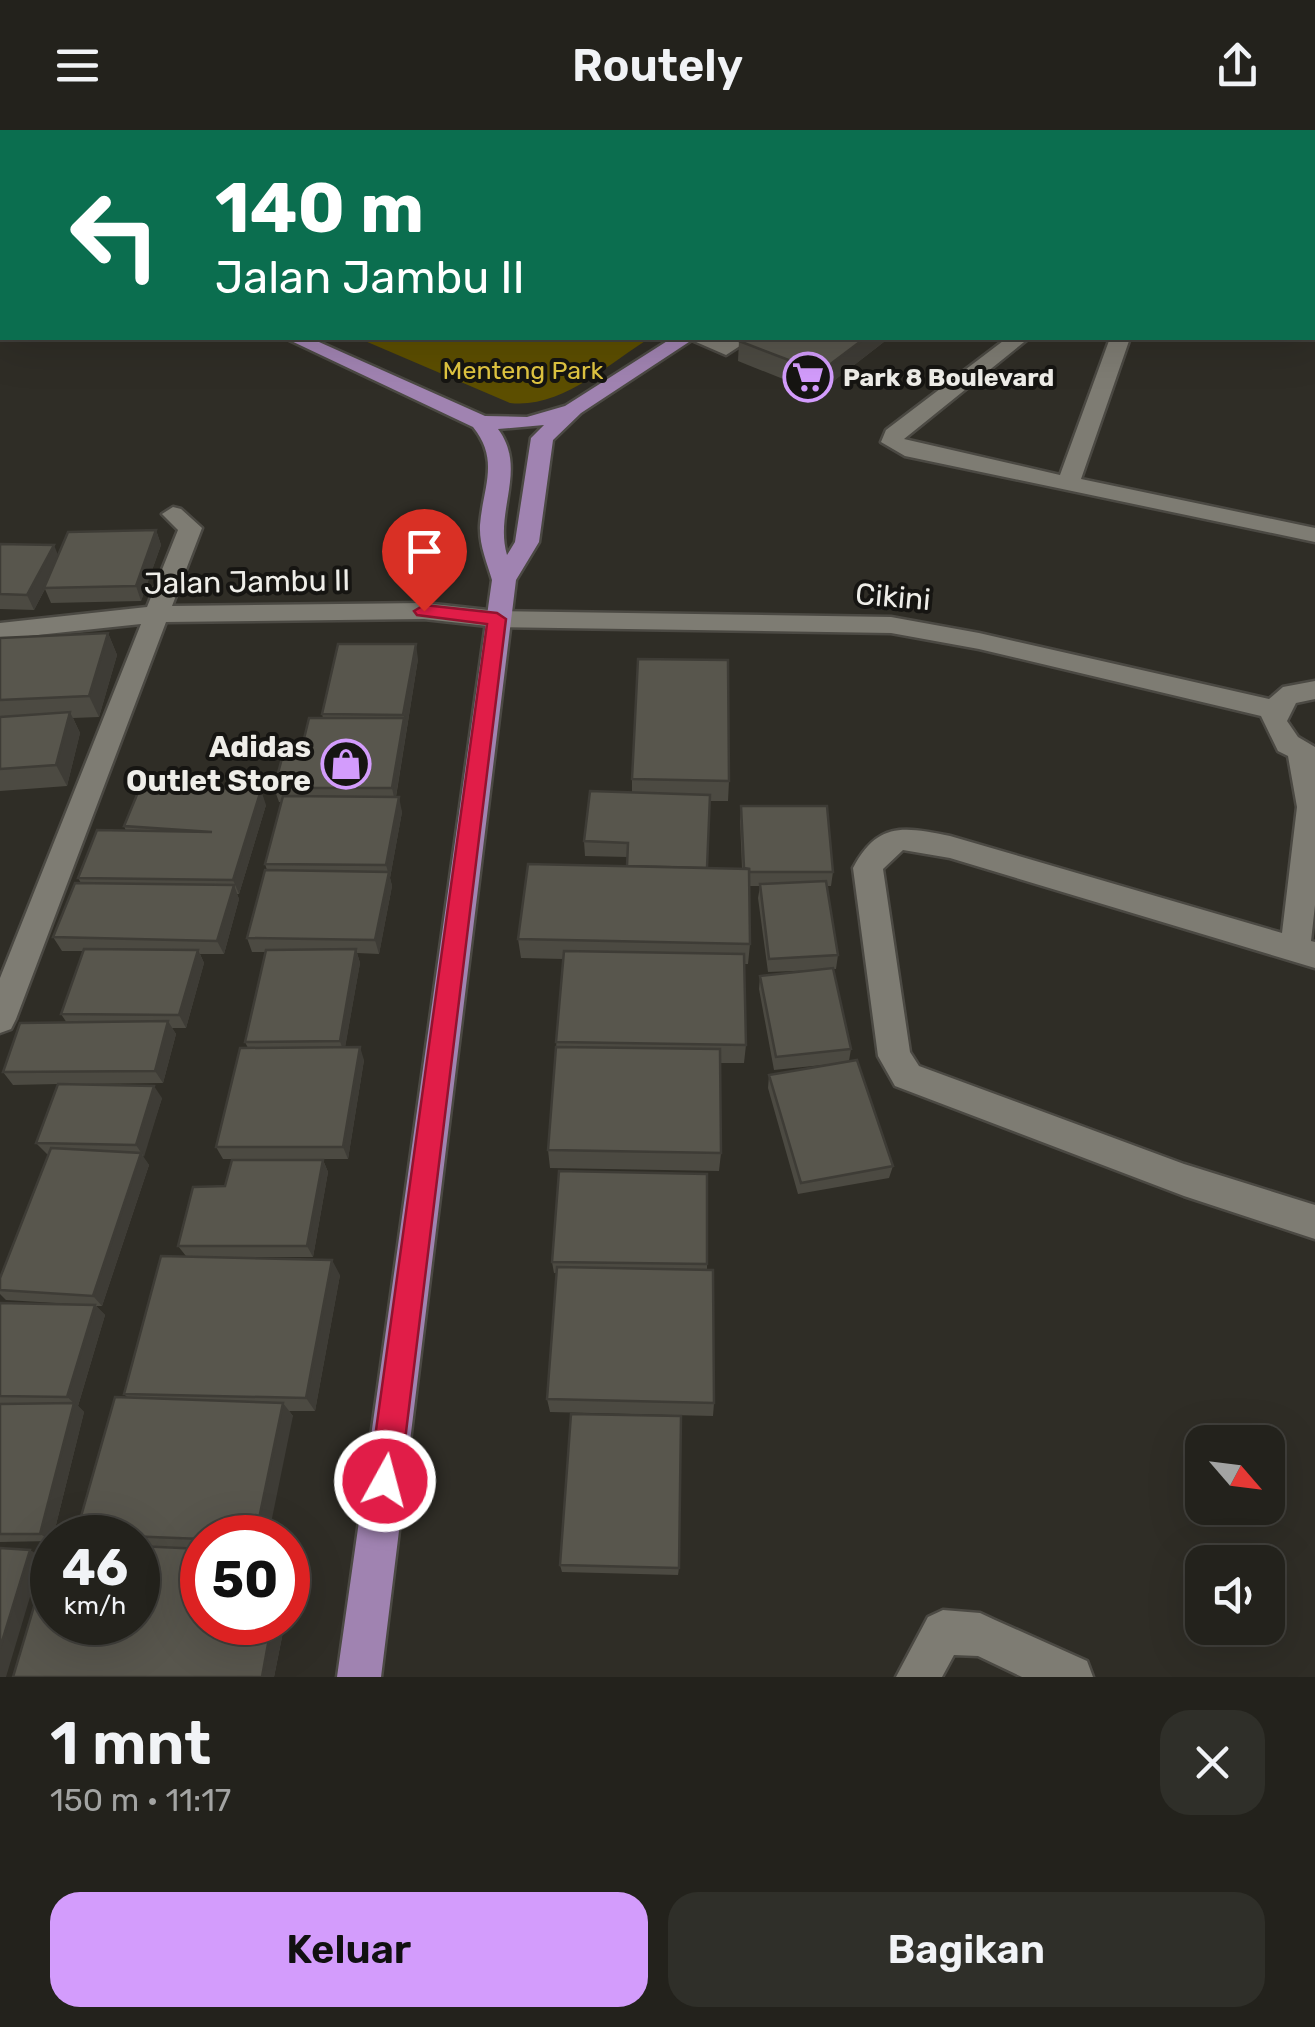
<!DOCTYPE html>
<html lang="id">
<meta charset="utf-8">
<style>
:root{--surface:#23221c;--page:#2f2f29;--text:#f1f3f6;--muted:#a3a4a3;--line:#403f3b;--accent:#d39cfc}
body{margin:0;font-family:Rubik,sans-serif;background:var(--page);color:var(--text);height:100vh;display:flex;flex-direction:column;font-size:38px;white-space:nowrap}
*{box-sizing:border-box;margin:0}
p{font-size:32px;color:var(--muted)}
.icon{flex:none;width:55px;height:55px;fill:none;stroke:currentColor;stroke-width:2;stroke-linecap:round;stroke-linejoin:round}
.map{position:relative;height:1547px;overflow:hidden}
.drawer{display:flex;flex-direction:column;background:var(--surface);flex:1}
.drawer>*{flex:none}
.hud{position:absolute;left:0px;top:0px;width:1315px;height:210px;box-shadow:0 10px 40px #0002,0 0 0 2px var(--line);background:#0b6e4f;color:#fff;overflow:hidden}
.needle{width:65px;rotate:118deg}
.fabs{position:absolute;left:1185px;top:1295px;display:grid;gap:20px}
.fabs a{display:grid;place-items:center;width:100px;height:100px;border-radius:20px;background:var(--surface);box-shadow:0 10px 40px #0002,0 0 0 2px var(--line);font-size:50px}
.speed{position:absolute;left:30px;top:1385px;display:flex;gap:20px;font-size:50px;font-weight:700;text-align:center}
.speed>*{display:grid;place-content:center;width:130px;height:130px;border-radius:50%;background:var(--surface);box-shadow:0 10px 40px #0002,0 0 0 2px var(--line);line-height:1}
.speed small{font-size:25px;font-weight:400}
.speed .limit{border:15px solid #d22;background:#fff;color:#111}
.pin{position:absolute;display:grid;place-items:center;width:85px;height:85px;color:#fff;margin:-102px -42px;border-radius:50% 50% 50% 0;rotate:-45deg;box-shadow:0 0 10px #0007}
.pin .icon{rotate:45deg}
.me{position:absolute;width:110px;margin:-55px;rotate:7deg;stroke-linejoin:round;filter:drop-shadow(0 0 8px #0008)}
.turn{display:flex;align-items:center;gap:35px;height:210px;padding:0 50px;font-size:45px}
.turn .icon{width:130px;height:130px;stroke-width:2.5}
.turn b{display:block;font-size:70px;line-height:85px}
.round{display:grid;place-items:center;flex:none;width:105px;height:105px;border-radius:30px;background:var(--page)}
.summary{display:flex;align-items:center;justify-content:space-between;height:170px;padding:0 50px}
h1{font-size:60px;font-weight:600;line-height:75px}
.button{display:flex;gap:20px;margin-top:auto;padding:20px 50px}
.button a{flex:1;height:115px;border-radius:30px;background:var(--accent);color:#111;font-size:40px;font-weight:600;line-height:115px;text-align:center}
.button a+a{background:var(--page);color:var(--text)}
header{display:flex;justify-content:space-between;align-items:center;height:130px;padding:0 50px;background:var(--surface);font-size:45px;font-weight:600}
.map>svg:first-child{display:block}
.green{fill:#5c4e00}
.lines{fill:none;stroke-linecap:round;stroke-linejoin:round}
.river{fill:#2f0046;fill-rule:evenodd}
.minor-casing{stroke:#4b4943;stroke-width:5}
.major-casing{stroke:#4b4943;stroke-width:5}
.minor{fill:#7e7c73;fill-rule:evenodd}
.major{fill:#a083b1;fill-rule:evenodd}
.wall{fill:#4c4a42}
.shaded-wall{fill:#3e3c36}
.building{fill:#58564d;stroke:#3e3c36;stroke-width:2.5}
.route{fill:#e11d48;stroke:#92132f;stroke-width:2.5}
.labels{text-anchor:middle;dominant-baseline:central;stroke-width:8;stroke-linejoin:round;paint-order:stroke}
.far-park-label{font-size:25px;fill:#e0c541;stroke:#161512}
.far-poi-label{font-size:25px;font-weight:bold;fill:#eeede8;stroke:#161512;text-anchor:start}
.street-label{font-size:30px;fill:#eeede8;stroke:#161512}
.poi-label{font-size:30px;font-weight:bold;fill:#eeede8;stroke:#161512;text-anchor:end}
</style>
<header><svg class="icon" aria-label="menu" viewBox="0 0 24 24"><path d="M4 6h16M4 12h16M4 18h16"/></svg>Routely<svg class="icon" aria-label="share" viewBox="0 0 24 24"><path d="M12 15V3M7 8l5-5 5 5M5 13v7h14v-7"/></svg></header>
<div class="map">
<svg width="1315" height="1547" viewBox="0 0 1315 1547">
<rect width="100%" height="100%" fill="#2f2d26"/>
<!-- green -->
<path class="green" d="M358,208H650C608,234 561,279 510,273Z"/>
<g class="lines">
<!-- river -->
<g class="river">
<path d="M1296,0H1315V23L1312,2Z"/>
<rect x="0" y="82" width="2" height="30"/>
</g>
<!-- minor casing -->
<g class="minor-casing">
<g id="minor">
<rect x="1312" y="19" width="3" height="10"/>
<rect x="0" y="43" width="2" height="10"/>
<rect x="1312" y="130" width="3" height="12"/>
<path d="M687,208L724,211L730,208H752L726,225Z"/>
<path d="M1007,208H1029L904,309L1060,345L1110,208H1130L1081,349L1315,398V412L905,326L881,312L886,300Z"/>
<path d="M173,377L181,379L202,398L172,476L424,473L497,481L891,487L979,503L1269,569L1283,557L1315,551V569L1296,573L1287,591L1298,607L1315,617V775L1311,811L1315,812V838L950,728L903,720L883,739L910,922L919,936L1184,1034L1315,1075V1109L1184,1066L895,956L878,926L853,738C878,691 904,697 950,706L1282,803L1297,677L1288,626L1278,621L1261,586L979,519L891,503L497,497L424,489L166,492L16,889L11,899L0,903V848L141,494L0,509V493L147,477L178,400L162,384Z"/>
<path d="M943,1480L980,1483L995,1490L1087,1531L1093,1547H1022L978,1526L954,1525L942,1547H896L928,1487Z"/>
</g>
</g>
<!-- major casing -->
<g class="major-casing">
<g id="major">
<rect x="88" y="0" width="16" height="2"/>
<path d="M854,0H870L871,2H855Z"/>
<rect x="0" y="66" width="2" height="10"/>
<rect x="0" y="106" width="2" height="10"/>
<path d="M285,208H310L485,286L527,287L565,276L672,208H695L581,283L553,310L539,412L516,450L381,1547H337L492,450C487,432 479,415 480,395C483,357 500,330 473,297ZM544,295L531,308L515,412L507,425C494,381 528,339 498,299Z"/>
</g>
</g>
<!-- minor -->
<use href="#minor" class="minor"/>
<!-- major -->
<use href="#major" class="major"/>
</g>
<!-- wall -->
<g class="wall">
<path d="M0,0L2,2V44H0Z"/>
<path d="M744,208H889L818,263L738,231L739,211Z"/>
<path d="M156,400L161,415L141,471L51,473L45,459L34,480L0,479V414L58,425Z"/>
<path d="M108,503L117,525L99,587L73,588L80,603L67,656L0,661V508Z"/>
<path d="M418,529L396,667L402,682L390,748L392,756L379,824L357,823L360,833L345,917L364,930L348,1029H223L216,1017L248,918L245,912L266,822H252L247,808L267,740L265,734L281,672H279L274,658L323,588L322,584Z"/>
<path d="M632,649L729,651L728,671H709L707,738H742L740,691L741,676L833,742L831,756H827L838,825L836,839H833L851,919L849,931L893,1036L889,1048L798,1064L768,958L769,945L842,933L774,940L759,859L760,846L820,840L768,842L758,768L760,756H749L750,814L748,834H744L746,915L744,933H720L721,1023L719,1041L550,1038L548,1020L563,829L521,828L518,809L627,736V727L585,726L584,711L632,662Z"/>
<path d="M266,675L239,764H237L239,769L224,824H200L204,833L186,898H172L176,904L163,953L81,954L162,968L143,1027L149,1035L102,1176H96L105,1185L78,1276L84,1282L52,1411L0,1412V1173L72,1174L6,1170L0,1164V1148L48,1025L36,1013L58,954L13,955L3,942L67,893L61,884L83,821H62L53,807L81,753L78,748L126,701L124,696Z"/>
<path d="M323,1030L328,1042L313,1127H205L340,1145L315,1281H289L293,1286L202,1408V1492H285L274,1547H13L138,1492V1408H81L76,1404L127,1267L124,1264L186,1126L178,1116L225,1056Z"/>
<path d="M707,1044V1139L714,1273L713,1286L550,1282L547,1269L557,1143H554L552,1132Z"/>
<path d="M560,1435L679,1438L678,1445L562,1442Z"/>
</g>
<!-- shaded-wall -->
<g class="shaded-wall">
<path d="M865,208H889L818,263L820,242Z"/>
<path d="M156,400L161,415L141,471L136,456Z"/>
<path d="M54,415L60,430L34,480L27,465Z"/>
<path d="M108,503L117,525L99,587L89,566Z"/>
<path d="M416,514L418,529L395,672L392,658Z"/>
<path d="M70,582L80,603L67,656L56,635Z"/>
<path d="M261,660L266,675L239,764L233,750Z"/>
<path d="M399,667L402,682L390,748L392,756L379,824L375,810L388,742L386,735Z"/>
<path d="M234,755L239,769L224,824L217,811Z"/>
<path d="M356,819L360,833L344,924L340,911Z"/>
<path d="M198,820L204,833L186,898L179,885Z"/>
<path d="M168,891L176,904L163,953L155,941Z"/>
<path d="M360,917L364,930L348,1029L343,1017Z"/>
<path d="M154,956L162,968L144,1027L136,1015Z"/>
<path d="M141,1023L149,1035L102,1176L93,1166Z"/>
<path d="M323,1030L328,1042L313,1127L307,1116Z"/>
<path d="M332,1130L340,1145L315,1281L306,1268Z"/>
<path d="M95,1175L105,1185L78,1276L84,1282L52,1411L40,1404L74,1273L67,1267Z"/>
<path d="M283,1273L293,1286L268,1408H255Z"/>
<path d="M30,1420L42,1427L6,1547H0V1518Z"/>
<path d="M288,1424L296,1432L288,1478Z"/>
<path d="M272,1492H285L274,1547H262Z"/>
</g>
<!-- building -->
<g class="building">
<path d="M0,0H19L18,2H2V30L0,31Z"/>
<path d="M471,0H579L580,2H470Z"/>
<path d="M744,208H865L820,242L739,211Z"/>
<path d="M156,400L136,456L44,458L68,402Z"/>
<path d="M0,414L54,415L27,465L0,464Z"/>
<path d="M108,503L89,566L0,570V508Z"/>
<path d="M338,514H416L403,585L322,584Z"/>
<path d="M638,529L728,530L729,651L632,649Z"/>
<path d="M70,582L56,635L0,639V587Z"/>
<path d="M309,588H404L392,658H274L285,617H302Z"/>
<path d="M141,655L261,660L233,750L78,748L97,700L212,702L124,696Z"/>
<path d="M590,661L710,665L707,738L627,736L628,713L584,711Z"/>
<path d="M283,666L399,667L386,735L265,734Z"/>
<path d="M741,676H827L833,742H749V739L744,738Z"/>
<path d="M528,734L749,739L750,814L518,809Z"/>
<path d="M265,740L389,742L375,810L247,808Z"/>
<path d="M826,751L838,825L769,829L760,754Z"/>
<path d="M75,753L234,755L217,811L53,807Z"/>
<path d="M84,819L198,820L179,885L61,884Z"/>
<path d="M356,819L340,911L245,912L266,820Z"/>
<path d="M564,821L744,824L746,915L556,912Z"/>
<path d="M833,838L851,919L776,927L760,846Z"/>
<path d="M168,891L155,941L3,942L20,893Z"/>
<path d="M360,917L343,1017H216L240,918Z"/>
<path d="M556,917L720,919L721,1023L548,1020Z"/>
<path d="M857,930L893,1036L801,1053L769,945Z"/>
<path d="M58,954L154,956L136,1015L36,1013Z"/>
<path d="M51,1018L141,1023L93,1166L0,1160V1148Z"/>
<path d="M232,1030H323L307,1116H178L193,1057L225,1056Z"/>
<path d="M559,1041L707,1044V1134L552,1132Z"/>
<path d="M161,1126L332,1130L306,1268L124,1264Z"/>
<path d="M557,1137L713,1140L714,1273L547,1269Z"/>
<path d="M0,1173L95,1175L67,1267L0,1266Z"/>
<path d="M115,1267L283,1273L255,1408H202V1409L76,1404Z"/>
<path d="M74,1273L40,1404H0V1274Z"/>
<path d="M571,1284L681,1286L679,1438L560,1435Z"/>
<path d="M52,1416V1492H138V1416L202,1419V1492H272L262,1547H13Z"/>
<path d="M0,1418L30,1420L0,1518Z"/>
</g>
<!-- route -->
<path class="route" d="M424,475L497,483L506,489L400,1351L396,1362L385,1366L374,1362L369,1351L487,494L417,485L414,481Z"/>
<!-- icons -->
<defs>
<g id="supermarket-ring" transform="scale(2.5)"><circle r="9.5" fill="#161512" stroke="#d39cfc" stroke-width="1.5"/><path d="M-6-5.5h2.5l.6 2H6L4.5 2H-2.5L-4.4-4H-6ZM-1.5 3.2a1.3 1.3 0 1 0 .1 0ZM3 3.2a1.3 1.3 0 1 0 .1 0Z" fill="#d39cfc"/></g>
<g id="shop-ring" transform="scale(2.5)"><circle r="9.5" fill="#161512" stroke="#d39cfc" stroke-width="1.5"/><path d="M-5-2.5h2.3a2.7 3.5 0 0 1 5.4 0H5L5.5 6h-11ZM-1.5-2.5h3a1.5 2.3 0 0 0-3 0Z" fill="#d39cfc"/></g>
</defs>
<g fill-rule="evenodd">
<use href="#supermarket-ring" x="808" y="247"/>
<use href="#shop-ring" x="346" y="634"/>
</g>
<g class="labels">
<!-- far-park labels -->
<g class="far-park-label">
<text x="523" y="240">Menteng Park</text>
</g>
<!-- far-poi labels -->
<g class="far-poi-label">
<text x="843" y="247">Park 8 Boulevard</text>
</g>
<!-- street labels -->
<g class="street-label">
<text transform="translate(247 452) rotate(-1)">Jalan Jambu II</text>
<text transform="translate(893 467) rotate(5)">Cikini</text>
</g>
<!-- poi labels -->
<g class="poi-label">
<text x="311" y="617">Adidas<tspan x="311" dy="34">Outlet Store</tspan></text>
</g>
</g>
</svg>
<div class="fabs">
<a><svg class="needle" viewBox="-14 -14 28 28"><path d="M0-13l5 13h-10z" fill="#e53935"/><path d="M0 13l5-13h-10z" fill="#a3a4a3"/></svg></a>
<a><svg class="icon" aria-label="sound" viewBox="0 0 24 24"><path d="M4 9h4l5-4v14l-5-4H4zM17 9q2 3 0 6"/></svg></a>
</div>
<div class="speed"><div>46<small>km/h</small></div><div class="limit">50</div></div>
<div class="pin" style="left:424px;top:481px;background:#d93025"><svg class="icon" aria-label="arrive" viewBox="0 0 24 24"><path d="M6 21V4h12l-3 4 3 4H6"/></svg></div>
<svg class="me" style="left:385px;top:1351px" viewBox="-20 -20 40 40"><circle r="17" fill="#e11d48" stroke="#fff" stroke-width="3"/><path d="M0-11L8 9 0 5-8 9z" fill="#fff"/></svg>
<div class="hud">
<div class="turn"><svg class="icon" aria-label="left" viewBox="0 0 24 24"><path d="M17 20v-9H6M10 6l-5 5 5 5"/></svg><div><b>140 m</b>Jalan Jambu II</div></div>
</div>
</div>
<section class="drawer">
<div class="summary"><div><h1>1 mnt</h1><p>150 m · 11:17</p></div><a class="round"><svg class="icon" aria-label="close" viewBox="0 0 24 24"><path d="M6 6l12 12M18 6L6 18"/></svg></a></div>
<div class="button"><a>Keluar</a><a>Bagikan</a></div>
</section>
